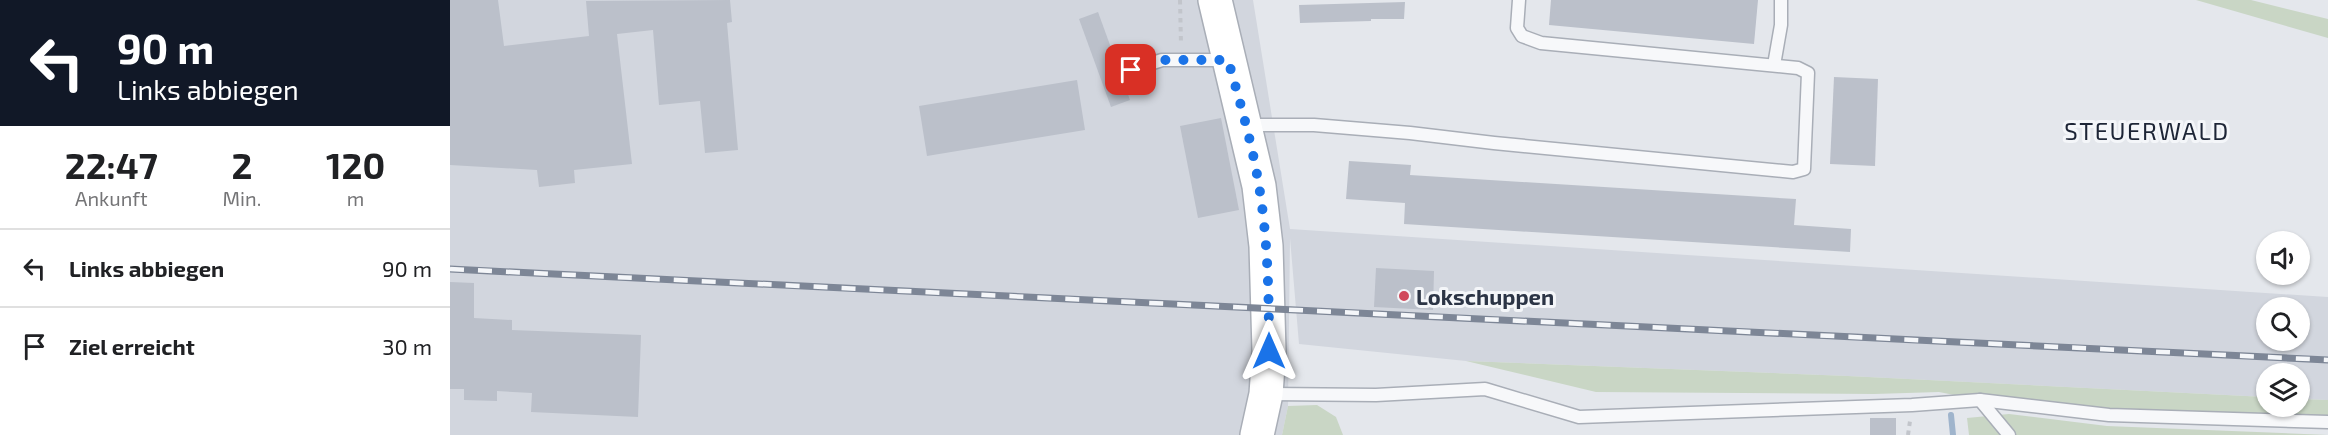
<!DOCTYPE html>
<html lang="de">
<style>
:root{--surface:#fff;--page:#f6f6f6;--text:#202124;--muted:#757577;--line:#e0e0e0}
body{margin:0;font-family:"Exo 2",sans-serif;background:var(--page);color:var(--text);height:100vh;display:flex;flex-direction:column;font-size:22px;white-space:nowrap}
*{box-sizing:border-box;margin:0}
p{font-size:20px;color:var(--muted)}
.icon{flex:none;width:33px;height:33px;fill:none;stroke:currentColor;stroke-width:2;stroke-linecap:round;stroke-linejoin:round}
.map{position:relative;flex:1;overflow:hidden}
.panel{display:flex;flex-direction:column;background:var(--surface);width:450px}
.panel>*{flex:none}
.banner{background:#111827;color:#fff;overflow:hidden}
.buttons{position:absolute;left:1806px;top:231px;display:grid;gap:12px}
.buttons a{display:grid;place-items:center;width:54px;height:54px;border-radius:50%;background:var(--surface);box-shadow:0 2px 4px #0004;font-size:30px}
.pin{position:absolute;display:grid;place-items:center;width:51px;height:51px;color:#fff;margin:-26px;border-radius:12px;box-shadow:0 3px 9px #0006}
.me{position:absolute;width:66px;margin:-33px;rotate:0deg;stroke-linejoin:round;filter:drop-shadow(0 0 4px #0008)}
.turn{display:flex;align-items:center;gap:21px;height:126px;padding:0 18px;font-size:27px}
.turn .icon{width:78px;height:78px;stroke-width:2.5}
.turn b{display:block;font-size:42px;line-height:51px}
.eta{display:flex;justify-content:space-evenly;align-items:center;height:102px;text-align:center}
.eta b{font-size:36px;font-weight:700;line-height:42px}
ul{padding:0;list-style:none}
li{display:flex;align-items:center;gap:18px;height:78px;padding:0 18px;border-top:2px solid var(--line)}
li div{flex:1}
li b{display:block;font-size:22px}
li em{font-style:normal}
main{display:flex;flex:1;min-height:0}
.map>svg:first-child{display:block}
.built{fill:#d2d6de;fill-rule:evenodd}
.green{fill:#c9d6c5}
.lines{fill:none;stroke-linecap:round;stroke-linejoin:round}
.stream{stroke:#9fb4cc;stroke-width:6}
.building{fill:#bbc0ca}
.lane-casing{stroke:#a9aeb7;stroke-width:15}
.secondary-casing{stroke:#a9aeb7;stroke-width:36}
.path{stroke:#c2c5cb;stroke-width:4;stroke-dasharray:4.5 4.5;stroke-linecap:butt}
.lane{stroke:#f7f8fa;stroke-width:12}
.secondary{stroke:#fff;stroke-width:33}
.rail-casing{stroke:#7d8696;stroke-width:7}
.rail{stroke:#f4f6f9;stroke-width:4.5;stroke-dasharray:14;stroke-linecap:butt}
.route{stroke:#1a73e8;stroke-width:10;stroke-dasharray:0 18}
.poi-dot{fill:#d1495b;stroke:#f4f6f9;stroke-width:2}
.labels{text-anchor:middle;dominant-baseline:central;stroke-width:6;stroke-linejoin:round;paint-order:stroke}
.poi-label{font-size:22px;font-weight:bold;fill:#2b3445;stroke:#f4f6f9;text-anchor:start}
.neighbourhood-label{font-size:24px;letter-spacing:1.5px;fill:#1d2536;stroke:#f4f6f9}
</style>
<main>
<section class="panel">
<div class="banner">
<div class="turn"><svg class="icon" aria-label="left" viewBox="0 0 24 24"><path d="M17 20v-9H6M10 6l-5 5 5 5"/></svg><div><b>90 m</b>Links abbiegen</div></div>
</div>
<div class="eta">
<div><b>22:47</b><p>Ankunft</p></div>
<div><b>2</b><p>Min.</p></div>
<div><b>120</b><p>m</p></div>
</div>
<ul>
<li><svg class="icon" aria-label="left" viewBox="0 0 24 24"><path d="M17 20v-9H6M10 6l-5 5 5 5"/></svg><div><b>Links abbiegen</b></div><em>90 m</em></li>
<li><svg class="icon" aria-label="arrive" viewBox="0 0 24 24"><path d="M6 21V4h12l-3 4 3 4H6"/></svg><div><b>Ziel erreicht</b></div><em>30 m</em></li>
</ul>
</section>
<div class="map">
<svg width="1878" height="435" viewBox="0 0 1878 435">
<rect width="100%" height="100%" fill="#e4e7ec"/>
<!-- built -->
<path class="built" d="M0,0H803L840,229L1878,297V400L1850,399V374H1816V397L1398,376L1016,361L849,344L840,238L838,406L832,435H0ZM1816,308H1850V340H1816Z"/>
<!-- green -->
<g class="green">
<path d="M1746,0H1801L1878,19V38Z"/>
<path d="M1016,361L1398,376L1816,397V406H1850V399L1878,400V422L1659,415L1530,400L1489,392L1424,394L1146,392Z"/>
<path d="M867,405L886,417L893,435H832L838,406Z"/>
<path d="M1559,414L1657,426L1878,435H1519L1517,418Z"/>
</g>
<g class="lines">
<!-- stream -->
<path class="stream" d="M1501,415L1503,435"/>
</g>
<!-- building -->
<g class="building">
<path d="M0,0H48L54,46L139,36L136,1L280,0L282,22L277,23L288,150L255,153L250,101L209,105L203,30L167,34L182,164L124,170L125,183L89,187L87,170L0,165Z"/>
<path d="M1101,0H1308L1304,44L1099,25Z"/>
<path d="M955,2L954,19H921V21L850,23L849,5Z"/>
<path d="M648,12L680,100L661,107L629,19Z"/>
<path d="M1384,77L1428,79L1425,166L1380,164Z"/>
<path d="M627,80L635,130L477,156L469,106Z"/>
<path d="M771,118L789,210L748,218L730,126Z"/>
<path d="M899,161L961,165L960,175L1346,199L1344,225L1401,229L1400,252L954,224L955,203L896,199Z"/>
<path d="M926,268L984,271L983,310L924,307Z"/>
<path d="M0,282L24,283V318L62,320V330L191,335L188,417L81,412L82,393L47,391V401L14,400V389H0Z"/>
<rect x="1420" y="418" width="26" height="17"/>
</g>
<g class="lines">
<!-- lane casing -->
<g class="lane-casing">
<g id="lane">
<path d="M1324,65L1331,25V0"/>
<path d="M681,70L712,60H777"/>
<path d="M798,125H864L960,133L1044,143L1343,172L1354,169L1358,73L1348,68L1091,43L1072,36L1067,28L1069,0"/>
<path d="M817,394L926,395L1035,389L1129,417L1462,405L1530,400L1659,415L1878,422"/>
<path d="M1530,400L1559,435"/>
</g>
</g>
<!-- secondary casing -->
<g class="secondary-casing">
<path id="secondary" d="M765,0L809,186L816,246L819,351L816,394L807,435"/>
</g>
<!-- path -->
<g class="path">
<path d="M730,0L731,44"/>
<path d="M1458,435L1460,421"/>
</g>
<!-- lane -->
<use href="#lane" class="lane"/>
<!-- secondary -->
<use href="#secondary" class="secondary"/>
<!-- rail casing -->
<g class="rail-casing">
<path id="rail" d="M0,269L1878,360"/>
</g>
<!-- rail -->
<use href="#rail" class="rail"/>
</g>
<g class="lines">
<!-- route -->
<path class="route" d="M681,70L712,60H778C790,102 802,143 809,186C818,240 819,296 819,351"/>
</g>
<!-- markers -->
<circle class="poi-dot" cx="954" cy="296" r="6"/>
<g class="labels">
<!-- poi labels -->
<g class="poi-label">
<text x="966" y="296">Lokschuppen</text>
</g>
<!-- neighbourhood labels -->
<g class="neighbourhood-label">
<text x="1697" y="130">STEUERWALD</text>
</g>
</g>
</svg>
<div class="buttons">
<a><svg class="icon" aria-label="sound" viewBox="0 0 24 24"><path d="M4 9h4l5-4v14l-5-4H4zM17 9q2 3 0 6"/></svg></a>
<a><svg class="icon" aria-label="search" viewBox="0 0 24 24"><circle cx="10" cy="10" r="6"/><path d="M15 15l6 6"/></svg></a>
<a><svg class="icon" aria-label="layers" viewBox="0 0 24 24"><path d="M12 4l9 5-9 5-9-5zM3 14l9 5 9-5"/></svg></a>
</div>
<div class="pin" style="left:681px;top:70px;background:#d93025"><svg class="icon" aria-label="arrive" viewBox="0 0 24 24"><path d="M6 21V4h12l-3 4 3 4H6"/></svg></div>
<svg class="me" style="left:819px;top:351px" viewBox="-20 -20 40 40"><path d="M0-17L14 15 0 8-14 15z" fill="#1a73e8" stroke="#fff" stroke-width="4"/></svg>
</div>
</main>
